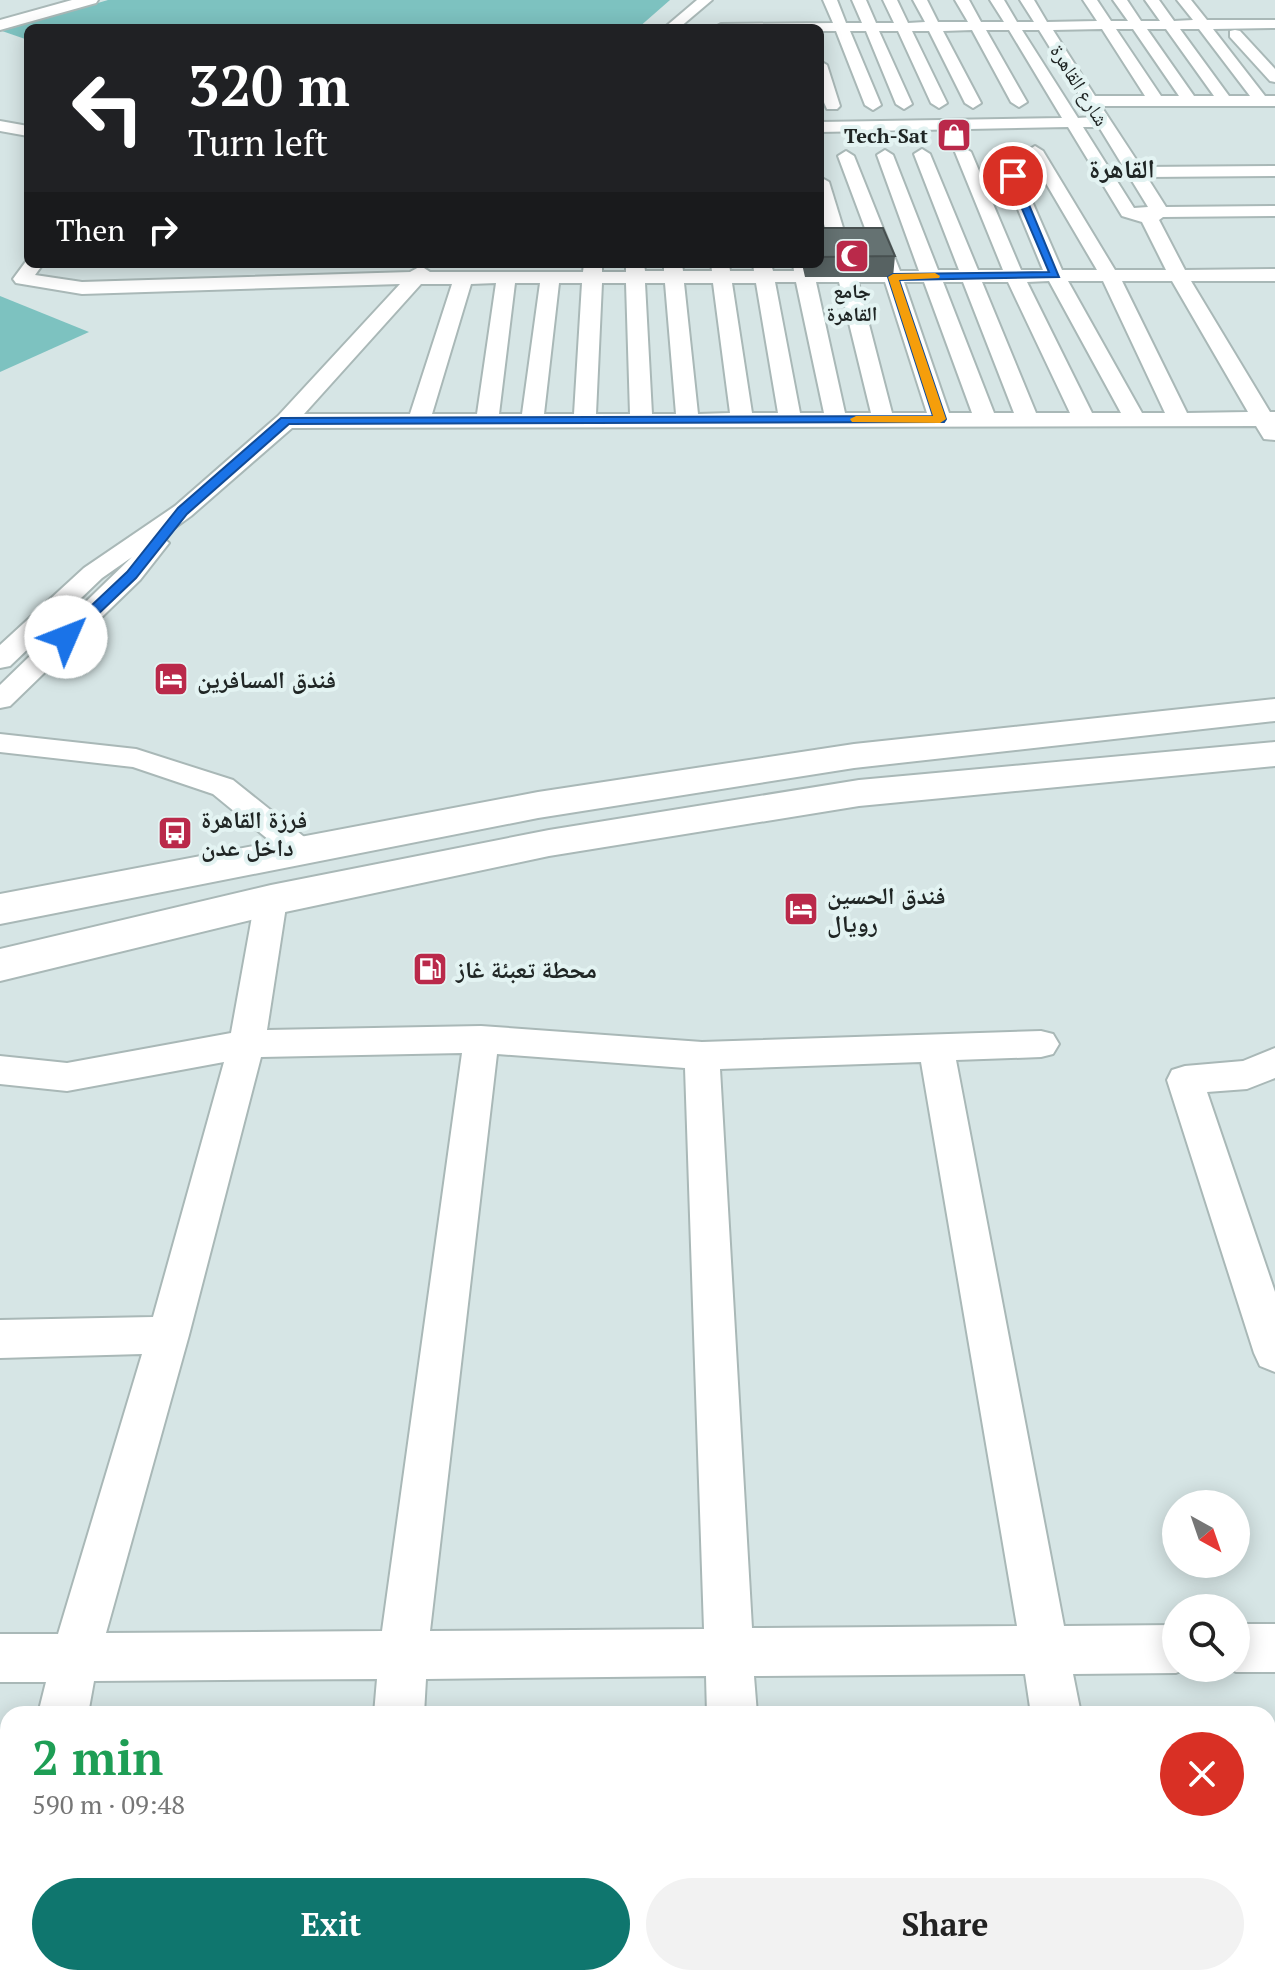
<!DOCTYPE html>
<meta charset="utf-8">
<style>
:root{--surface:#fff;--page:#f2f2f2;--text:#222;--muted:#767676;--accent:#0f766e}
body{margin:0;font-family:"PT Serif","Noto Naskh Arabic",serif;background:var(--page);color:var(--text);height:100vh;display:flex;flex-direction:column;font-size:30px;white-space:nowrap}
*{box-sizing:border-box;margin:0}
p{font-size:26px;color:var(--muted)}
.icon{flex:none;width:44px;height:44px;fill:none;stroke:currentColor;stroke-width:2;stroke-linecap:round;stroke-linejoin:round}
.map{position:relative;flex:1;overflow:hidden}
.panel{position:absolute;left:0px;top:1706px;width:1276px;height:280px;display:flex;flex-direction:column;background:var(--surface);border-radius:24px 24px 0 0;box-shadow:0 4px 20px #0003}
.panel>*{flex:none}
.hud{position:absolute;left:24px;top:24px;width:800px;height:244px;border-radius:12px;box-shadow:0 4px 20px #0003;background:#202124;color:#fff;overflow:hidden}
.needle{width:52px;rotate:140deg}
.fabs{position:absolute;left:1162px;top:1490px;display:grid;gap:16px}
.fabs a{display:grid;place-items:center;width:88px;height:88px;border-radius:50%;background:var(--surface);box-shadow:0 4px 20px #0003;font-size:40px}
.pin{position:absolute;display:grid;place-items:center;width:68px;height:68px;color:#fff;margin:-34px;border:4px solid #fff;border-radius:50%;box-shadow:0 2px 8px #0007}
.me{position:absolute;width:88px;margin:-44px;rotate:46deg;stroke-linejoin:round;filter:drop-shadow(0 0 6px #0008)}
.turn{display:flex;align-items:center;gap:28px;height:168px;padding:0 32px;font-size:36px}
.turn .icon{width:104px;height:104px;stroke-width:2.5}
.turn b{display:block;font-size:56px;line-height:68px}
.then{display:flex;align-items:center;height:76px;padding:0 32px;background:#0003;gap:16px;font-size:30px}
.round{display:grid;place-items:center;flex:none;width:84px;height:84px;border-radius:42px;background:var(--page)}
.head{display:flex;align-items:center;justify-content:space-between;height:136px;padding:0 32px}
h1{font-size:48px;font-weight:700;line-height:60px;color:#1e9e55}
.primary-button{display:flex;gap:16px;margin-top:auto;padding:16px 32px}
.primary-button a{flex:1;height:92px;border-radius:48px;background:var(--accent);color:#fff;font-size:32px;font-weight:700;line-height:92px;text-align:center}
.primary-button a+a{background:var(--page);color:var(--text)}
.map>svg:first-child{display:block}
.green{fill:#7dc2c0}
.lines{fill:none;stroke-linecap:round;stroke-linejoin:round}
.minor-casing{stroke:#a9b8b7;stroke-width:4}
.major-casing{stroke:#a9b8b7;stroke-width:4}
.highway-casing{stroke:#a9b8b7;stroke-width:4}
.minor{fill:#fff;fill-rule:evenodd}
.major{fill:#fff;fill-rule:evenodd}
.highway{fill:#fff;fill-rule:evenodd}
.wall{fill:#576262}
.building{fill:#657272;stroke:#475050;stroke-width:2}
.route{fill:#1a73e8;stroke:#114b97;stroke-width:2}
.slow{fill:#f59e0b}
.labels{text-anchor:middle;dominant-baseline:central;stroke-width:8;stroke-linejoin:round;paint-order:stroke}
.far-street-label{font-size:20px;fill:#202625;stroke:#e3f3f2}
.far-poi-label{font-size:20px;font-weight:bold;fill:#202625;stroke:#e3f3f2;text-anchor:end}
.poi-label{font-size:24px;font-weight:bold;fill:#202625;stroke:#e3f3f2;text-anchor:start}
.far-district-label{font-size:26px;font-weight:bold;fill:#202625;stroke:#e3f3f2}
</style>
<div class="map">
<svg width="1275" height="1986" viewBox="0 0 1275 1986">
<rect width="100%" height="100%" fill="#d6e5e5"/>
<!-- green -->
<g class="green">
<path d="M108,0H670L638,28H28V40L2,31Z"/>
<path d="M0,296L89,332L0,372Z"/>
</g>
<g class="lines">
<!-- minor casing -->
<g class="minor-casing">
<g id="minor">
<path d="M697,0H712L679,28H664Z"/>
<path d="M823,0H837L846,23H862L852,0H866L876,23H894L883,0H897L908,23L925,22L913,0H927L938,22H968L955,0H969L981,22H1004L990,0H1004L1017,22H1034L1020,0H1034L1047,22L1097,21L1083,0H1097L1111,21H1128L1113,0H1127L1141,21H1160L1145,0H1159L1174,21L1193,20L1177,0H1191L1207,20H1275V28L1213,29L1265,96H1275V106H1101L1141,167L1275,166V176L1147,177L1166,207L1275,206V216L1163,217L1159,220L1185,270L1275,269V281H1191L1270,412H1275V440L1264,439L1256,426L292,428L191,516L162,537L169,543L140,580L10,706L0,708V685L132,557L102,578L10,666L0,668V645L84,568L175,506L278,416L400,284L82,294L16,283L13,279L27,260L28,264H43L35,275L82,282L410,272L421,266L430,272H583L584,264H602V272H626V264H644L645,271H664V264H682L683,271H712L711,264H729L730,271H754L753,264H771L773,271H794L793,264H811L813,271H881L838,156L846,151L854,156L900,271H919L877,155L885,150L893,155L938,270H959L914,154L922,149L930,154L978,270H1003L955,152L963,147L971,152L1021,270H1043L994,151L1002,146L1010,151L1062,270H1097L1027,151L1035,146L1043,151L1115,270H1166L1142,222L1122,216L1068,127L820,132V122L1062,118L1009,30H986L1027,102L1019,107L1011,102L972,30L943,31L981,103L973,108L965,103L929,31H912L947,103L939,108L931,103L898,31H879L912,104L904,109L896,104L866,31H850L881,105L873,110L865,105L836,31H820V28H714L721,24L833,23ZM1102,29L1145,96H1095L1053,30ZM1116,29H1133L1179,96H1161ZM1147,29H1166L1214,96H1194ZM1180,29H1199L1250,96H1229ZM1022,30H1039L1093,117L1078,118ZM1083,127H1099L1148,207L1134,208ZM1049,281L1121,413H1092L1027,282ZM1068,281H1103L1165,413H1142ZM1122,281H1172L1248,412L1187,413ZM775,282H796L824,413H800ZM816,282H839L871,413H845ZM858,282H885L927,413H892ZM904,282H924L972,413H949ZM943,282H963L1014,413H994ZM982,282H1008L1070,413H1036ZM496,283L477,414H432L471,284ZM515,283H540L522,414H499ZM559,283H582L574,414H544ZM602,283H626L630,414H596ZM645,283H665L676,414H652ZM684,283H713L730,413L698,414ZM732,283H756L778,413H752ZM421,284H452L410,414H304Z"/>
<path d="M1235,30L1240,31L1275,69V82L1270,81L1230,37V31Z"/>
<path d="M820,61L827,65L840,106L837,109H827C819,94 820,78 820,61Z"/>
<path d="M0,121L28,126V136L0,131Z"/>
<path d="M820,177L829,182L848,244L845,248L839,249L830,244L820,211Z"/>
<path d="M0,734L136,749L233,780L313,844L318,851L313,858L302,862L291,858L213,794L133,767L0,752Z"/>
<path d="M271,889L282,892L287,900L267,1030L481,1026L702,1042L1041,1031L1053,1034L1059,1044L1053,1054L1041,1057L956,1060L1064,1626L1176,1625V1668H1188L1176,1673L1073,1674L1081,1714H1031L1025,1674L754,1676L757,1714H707L706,1676L426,1679L424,1714H374L377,1679L94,1681L88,1714H38L46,1682H0V1634H58L142,1354L0,1358V1320L153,1317L224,1062L67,1091L0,1084V1056L67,1063L231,1033L255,900L260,892ZM462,1053L382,1631L106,1633L189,1335L261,1057ZM497,1054L685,1068L704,1629L430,1631ZM921,1062L1017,1626L752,1628L720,1069Z"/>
<path d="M1275,1048V1078L1247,1089L1207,1092L1275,1292V1372L1260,1366L1254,1353L1167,1080L1172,1070L1185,1066L1243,1061Z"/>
<path d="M1236,1624H1275V1672H1236L1227,1668H1236Z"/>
<path d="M8,1945V1978H34L32,1986H0V1948Z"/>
<path d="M356,1978H410L409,1986H355Z"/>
<rect x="723" y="1978" width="54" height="8"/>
<path d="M1082,1978H1136L1138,1986H1084Z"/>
</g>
</g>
<!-- major casing -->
<g class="major-casing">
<path id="major" d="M72,0H98L96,3L0,30V20Z"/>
</g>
<!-- highway casing -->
<g class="highway-casing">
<g id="highway">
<path d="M1275,699V721L854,768L538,818L0,924V894L538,792L854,744Z"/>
<path d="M1275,742V766L859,806L549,856L271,915L0,981V949L271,885L549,830L859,780Z"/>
</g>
</g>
<!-- minor -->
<use href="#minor" class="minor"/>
<!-- major -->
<use href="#major" class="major"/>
<!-- highway -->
<use href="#highway" class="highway"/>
</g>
<!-- wall -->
<path class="wall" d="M820,228L895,256L893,277H805L802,264H820Z"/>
<!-- building -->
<path class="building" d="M820,228H883L895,256L820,257Z"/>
<!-- route -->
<path class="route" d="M1013,173L1017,176L1059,277L899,280L946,419L944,422L289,424L187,514L136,578L71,640L66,642L58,637L127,572L178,508L281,418L933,416L888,277L893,274L1049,272L1008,176Z"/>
<!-- slow -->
<path class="slow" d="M935,273L940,276L939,278L899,280L946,419L940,423L852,422L850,419L856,416H933L888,277L893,274Z"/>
<!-- icons -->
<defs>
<g id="shop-square" transform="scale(1.8)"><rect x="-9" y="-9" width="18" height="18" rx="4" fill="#ba294a" stroke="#e3f3f2"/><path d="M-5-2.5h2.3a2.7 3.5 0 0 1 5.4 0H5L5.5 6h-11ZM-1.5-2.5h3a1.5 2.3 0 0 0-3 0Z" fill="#fff"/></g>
<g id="mosque-square" transform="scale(1.8)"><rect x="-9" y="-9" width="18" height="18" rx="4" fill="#ba294a" stroke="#e3f3f2"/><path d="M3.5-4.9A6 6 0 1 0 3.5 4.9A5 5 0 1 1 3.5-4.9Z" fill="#fff"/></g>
<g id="hotel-square" transform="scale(1.8)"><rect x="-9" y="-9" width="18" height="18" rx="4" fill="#ba294a" stroke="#e3f3f2"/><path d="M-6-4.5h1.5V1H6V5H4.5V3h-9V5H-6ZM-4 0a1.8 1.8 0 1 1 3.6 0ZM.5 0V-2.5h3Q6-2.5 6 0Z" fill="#fff"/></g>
<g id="bus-square" transform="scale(1.8)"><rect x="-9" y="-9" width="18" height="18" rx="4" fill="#ba294a" stroke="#e3f3f2"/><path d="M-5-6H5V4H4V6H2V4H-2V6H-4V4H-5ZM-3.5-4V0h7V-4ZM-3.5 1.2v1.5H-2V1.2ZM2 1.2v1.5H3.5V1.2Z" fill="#fff"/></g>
<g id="fuel-square" transform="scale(1.8)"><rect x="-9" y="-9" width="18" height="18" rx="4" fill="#ba294a" stroke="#e3f3f2"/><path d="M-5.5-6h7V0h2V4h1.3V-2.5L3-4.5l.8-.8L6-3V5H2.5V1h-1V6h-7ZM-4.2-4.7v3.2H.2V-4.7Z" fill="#fff"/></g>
</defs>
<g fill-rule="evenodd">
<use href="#shop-square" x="954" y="135"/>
<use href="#mosque-square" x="852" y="256"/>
<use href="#hotel-square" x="171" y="679"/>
<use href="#bus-square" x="175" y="833"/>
<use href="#hotel-square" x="801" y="909"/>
<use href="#fuel-square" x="430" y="969"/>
</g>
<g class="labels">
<!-- far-street labels -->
<g class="far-street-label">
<text transform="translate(1080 85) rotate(58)">شارع القاهرة</text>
</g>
<!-- far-poi labels -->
<g class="far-poi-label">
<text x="928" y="135">Tech-Sat</text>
<text x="852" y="290" text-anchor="middle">جامع<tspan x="852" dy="23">القاهرة</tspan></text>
</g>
<!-- poi labels -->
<g class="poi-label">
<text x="197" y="679">فندق المسافرين</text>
<text x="201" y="819">فرزة القاهرة<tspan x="201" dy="28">داخل عدن</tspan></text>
<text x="827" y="895">فندق الحسين<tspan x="827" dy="28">رويال</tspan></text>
<text x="456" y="969">محطة تعبئة غاز</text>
</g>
<!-- far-district labels -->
<g class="far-district-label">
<text x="1122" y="168">القاهرة</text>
</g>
</g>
</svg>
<div class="fabs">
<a><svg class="needle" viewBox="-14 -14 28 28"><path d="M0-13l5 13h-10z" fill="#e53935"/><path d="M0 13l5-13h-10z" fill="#767676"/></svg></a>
<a><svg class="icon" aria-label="search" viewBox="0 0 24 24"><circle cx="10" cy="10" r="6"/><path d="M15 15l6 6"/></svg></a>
</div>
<div class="pin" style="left:1013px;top:176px;background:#d93025"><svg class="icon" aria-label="arrive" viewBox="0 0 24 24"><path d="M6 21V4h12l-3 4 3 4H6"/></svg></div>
<svg class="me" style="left:66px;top:637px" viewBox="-20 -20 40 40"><circle r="19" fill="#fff"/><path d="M0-13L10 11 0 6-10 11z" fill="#1a73e8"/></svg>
<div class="hud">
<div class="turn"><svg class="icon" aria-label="left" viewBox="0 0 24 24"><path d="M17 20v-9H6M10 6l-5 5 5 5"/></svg><div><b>320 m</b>Turn left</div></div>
<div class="then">Then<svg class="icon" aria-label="right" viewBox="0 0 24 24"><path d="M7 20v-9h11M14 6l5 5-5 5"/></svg></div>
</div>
<section class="panel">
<div class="head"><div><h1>2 min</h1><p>590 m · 09:48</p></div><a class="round" style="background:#d93025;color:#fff"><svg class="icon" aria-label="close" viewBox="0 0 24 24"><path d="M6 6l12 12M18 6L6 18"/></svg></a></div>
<div class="primary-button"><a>Exit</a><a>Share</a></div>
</section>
</div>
